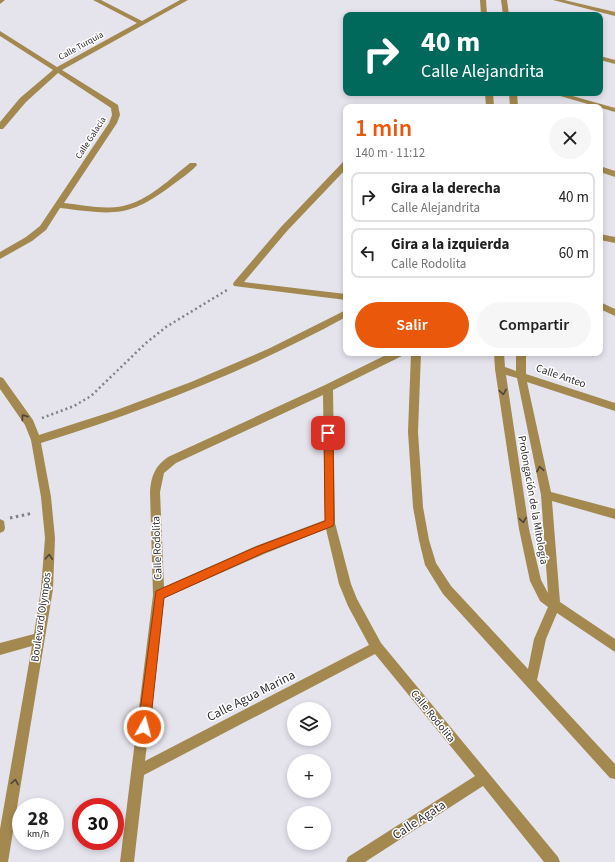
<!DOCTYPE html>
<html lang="es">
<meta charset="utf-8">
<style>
:root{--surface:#fff;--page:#f6f6f6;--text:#222;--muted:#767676;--line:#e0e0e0;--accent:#ea580c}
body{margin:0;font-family:"Source Sans 3",sans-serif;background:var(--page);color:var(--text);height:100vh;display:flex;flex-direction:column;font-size:15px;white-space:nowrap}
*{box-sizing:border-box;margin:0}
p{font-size:13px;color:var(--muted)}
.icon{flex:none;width:22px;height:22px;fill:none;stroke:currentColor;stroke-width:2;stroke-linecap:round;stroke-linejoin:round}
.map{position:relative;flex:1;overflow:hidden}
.drawer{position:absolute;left:343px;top:104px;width:260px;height:252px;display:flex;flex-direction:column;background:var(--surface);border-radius:8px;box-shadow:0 2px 6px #0003}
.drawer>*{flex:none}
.banner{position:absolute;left:343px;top:12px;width:260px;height:84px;border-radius:8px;box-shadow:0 2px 6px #0003;background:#00695c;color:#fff;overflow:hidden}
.tools{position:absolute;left:287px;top:702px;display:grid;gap:8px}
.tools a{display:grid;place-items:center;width:44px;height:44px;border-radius:50%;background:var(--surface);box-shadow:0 2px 6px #0003;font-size:20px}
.speed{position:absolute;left:12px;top:798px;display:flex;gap:8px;font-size:20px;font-weight:700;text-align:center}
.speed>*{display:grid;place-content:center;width:52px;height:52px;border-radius:50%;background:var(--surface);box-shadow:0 2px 6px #0003;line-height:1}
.speed small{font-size:10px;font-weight:400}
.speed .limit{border:6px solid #d22;background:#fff;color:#111}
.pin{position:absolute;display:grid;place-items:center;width:34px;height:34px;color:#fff;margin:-17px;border-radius:8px;box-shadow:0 2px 6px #0006}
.me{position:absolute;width:44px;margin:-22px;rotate:7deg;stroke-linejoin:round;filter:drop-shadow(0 0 3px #0008)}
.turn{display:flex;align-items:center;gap:14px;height:84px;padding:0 12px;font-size:18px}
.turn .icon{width:52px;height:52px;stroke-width:2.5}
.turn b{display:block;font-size:28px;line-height:34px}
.round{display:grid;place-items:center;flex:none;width:42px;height:42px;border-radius:21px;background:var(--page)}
.overview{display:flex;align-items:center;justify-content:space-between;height:68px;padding:0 12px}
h1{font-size:24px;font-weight:600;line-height:30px;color:var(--accent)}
.cta{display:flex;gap:8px;margin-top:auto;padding:8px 12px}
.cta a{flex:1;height:46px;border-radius:24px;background:var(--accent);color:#fff;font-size:16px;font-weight:600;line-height:46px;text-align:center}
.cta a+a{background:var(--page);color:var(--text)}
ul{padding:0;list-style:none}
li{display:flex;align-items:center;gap:12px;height:50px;margin:0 8px 6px;padding:0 4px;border:2px solid var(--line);border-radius:8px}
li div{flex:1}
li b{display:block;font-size:15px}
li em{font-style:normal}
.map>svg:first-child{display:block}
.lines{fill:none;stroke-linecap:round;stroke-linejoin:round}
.path-far1{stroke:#828187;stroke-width:2.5;stroke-dasharray:2 3;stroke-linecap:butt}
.path{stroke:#828187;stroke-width:3;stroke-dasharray:2.5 3.5;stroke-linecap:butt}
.minor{fill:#a3884f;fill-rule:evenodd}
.oneway{stroke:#4c4539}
.route{fill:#ea580c;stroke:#983908}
.labels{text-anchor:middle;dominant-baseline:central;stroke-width:3;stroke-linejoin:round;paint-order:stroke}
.far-street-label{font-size:9px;fill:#2f2f32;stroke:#fff}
.street-label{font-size:11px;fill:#2f2f32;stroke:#fff}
.near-street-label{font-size:13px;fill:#2f2f32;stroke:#fff}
</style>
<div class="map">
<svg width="615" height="862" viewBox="0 0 615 862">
<rect width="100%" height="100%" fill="#e5e4ed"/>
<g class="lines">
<!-- path-far1 -->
<path class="path-far1" d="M42,418L74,406L91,396L146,343L166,327L227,290"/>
<!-- path -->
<path class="path" d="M10,518L33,513"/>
<!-- minor -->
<g class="minor">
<path d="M0,0H5L0,4Z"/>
<path d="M93,0H101L142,21L180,0H188L62,70L118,105L120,115L117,123L64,203C83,205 103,210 123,206C148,201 171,178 190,163H196L197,165C190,173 179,180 171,186C127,219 112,214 60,208L46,230L32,241L0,259V252L26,237L40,226L109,123L112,115L111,108L58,73L26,102L3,129H0V122L20,98L53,70L0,36V31L57,67L137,23Z"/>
<path d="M480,0H486L487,15H481Z"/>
<path d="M501,0H507L509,15H503Z"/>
<path d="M553,0H564L615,12V16Z"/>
<path d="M600,56L615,60V64L600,60Z"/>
<path d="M485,93H493L494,107H486Z"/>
<path d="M509,93H517L518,107H510Z"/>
<path d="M550,93H562L615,108V112Z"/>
<path d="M346,161V169L287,231L244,282L346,294V300L234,286L233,284L234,282L281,227L343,162Z"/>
<path d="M600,166L615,171V177L600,172Z"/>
<path d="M600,234L615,237V243L600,240Z"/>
<path d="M600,302L615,309V316L600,309Z"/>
<path d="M346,310V317C249,370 147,410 41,443L51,497L55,538L53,589L8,862H0V829L32,646L0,655V643L34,634L41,589L45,538L41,497L31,440L25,425L0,389V377L3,378L33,420L39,435L114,411L191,382L268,349Z"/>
<path d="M390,353H404L402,356L333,390L335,523L351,584L357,599L381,643L558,857L560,862H544L483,786L365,862H346L348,857L475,776L375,654L144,775L134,862H120L153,595L150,492C151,476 155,466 168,457L325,385ZM323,395L325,520L256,546L164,587L160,492L164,473L176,463ZM326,529L339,584L348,606L369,645L145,761L164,598L264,554Z"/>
<path d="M411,353H421L418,432L423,507L429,540L436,563L451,586L528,669L534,639L548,607L540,601L530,581L519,529L495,369L494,353H504L505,367L516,371V353H526V374L615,403V411L527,382L551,492L615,509V519L552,501L560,602L615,639V652L557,613L546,639L537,680L615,764V779L610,778L443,594L425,565L419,540L413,507L408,432ZM506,375L517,378L541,495L548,593L541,580L529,529Z"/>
<path d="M0,519L4,521L5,528L4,531L0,533Z"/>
</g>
</g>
<!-- one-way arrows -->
<defs><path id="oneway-chevron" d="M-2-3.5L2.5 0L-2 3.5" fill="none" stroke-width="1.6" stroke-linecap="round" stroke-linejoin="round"/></defs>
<g class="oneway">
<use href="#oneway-chevron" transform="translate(503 392) rotate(81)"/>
<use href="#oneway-chevron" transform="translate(24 417) rotate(-125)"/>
<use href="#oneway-chevron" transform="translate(540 469) rotate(-101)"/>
<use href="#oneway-chevron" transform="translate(523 520) rotate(81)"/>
<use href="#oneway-chevron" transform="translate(49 557) rotate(-87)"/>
<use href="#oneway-chevron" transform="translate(15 782) rotate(-80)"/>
</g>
<!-- route -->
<path class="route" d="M328,429L332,430L333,433L334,523L333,526L263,553L164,598L150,727L148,731L144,732L140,731L138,727L156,591L256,547L325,521L324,433L325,430Z"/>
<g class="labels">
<!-- far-street labels -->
<g class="far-street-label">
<text transform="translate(81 46) rotate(-29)">Calle Turquia</text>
<text transform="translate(91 138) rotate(-57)">Calle Galacia</text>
</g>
<!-- street labels -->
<g class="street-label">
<text transform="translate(561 376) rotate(19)">Calle Anteo</text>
<text transform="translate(533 500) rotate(80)">Prolongación de la Mitología</text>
<text transform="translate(157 548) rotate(-92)">Calle Rodolita</text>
<text transform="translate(41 617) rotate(-82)">Boulevard Olympos</text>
<text transform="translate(433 716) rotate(51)">Calle Rodolita</text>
</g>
<!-- near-street labels -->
<g class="near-street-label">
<text transform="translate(251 696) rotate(-27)">Calle Agua Marina</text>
<text transform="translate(419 820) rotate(-33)">Calle Agata</text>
</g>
</g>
</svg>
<div class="tools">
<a><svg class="icon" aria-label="layers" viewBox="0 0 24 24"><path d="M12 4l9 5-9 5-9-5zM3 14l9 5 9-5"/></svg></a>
<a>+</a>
<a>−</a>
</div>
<div class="speed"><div>28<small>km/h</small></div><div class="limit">30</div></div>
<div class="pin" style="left:328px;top:433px;background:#d93025"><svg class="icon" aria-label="arrive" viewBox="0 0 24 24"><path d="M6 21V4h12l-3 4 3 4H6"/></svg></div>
<svg class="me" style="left:144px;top:727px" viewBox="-20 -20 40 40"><circle r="17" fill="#ea580c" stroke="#fff" stroke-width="3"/><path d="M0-11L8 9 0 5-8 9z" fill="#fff"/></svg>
<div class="banner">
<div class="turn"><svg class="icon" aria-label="right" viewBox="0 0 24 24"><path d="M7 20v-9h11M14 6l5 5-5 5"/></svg><div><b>40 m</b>Calle Alejandrita</div></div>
</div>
<section class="drawer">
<div class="overview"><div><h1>1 min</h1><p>140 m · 11:12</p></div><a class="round"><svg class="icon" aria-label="close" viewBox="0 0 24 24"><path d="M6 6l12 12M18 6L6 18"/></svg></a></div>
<ul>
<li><svg class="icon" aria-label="right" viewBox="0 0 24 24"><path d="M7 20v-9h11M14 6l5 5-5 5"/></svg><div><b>Gira a la derecha</b><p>Calle Alejandrita</p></div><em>40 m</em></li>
<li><svg class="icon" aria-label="left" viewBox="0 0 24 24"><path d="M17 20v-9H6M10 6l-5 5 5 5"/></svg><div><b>Gira a la izquierda</b><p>Calle Rodolita</p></div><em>60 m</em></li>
</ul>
<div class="cta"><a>Salir</a><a>Compartir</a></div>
</section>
</div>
